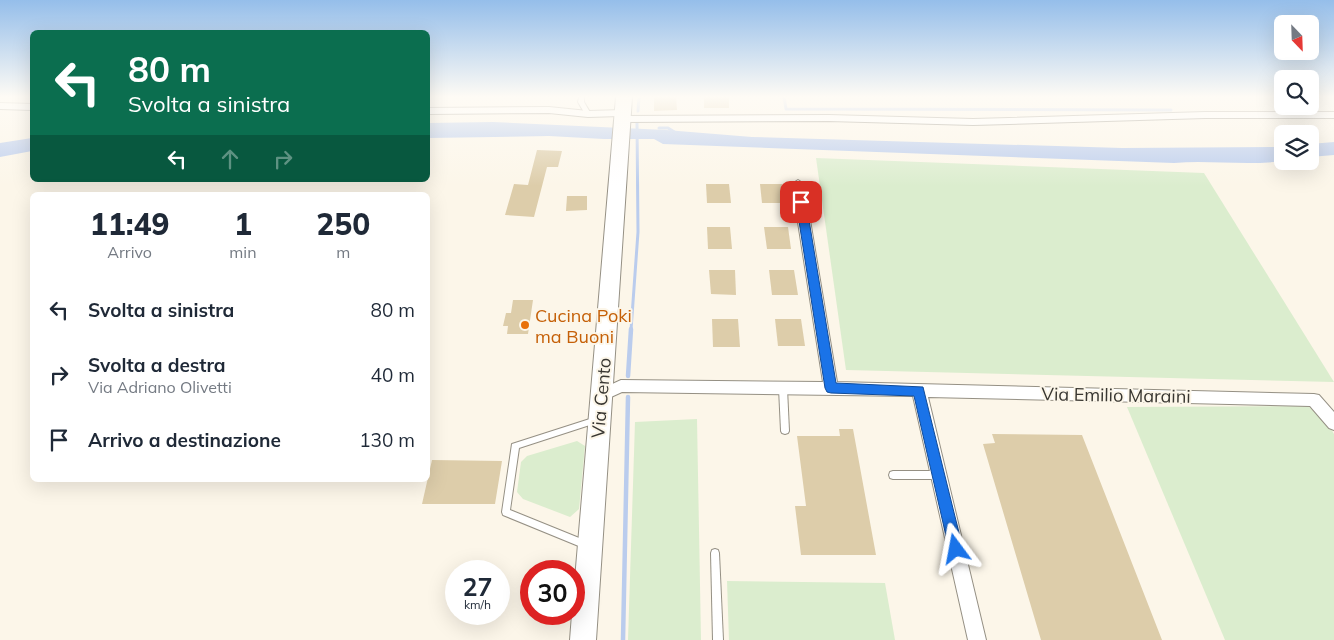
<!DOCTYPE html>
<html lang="it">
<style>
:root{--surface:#fff;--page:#f2f2f3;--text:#1f2937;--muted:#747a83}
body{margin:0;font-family:Mulish,sans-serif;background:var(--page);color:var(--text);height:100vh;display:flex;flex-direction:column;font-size:19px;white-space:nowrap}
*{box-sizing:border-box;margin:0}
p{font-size:16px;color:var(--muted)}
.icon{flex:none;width:28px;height:28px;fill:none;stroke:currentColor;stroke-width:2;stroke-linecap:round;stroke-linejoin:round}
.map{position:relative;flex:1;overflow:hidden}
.details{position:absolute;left:30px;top:192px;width:400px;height:290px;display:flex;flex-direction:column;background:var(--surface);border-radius:8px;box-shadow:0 5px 20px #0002}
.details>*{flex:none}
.guide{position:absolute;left:30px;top:30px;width:400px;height:152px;border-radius:8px;box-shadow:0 5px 20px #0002;background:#0b6e4f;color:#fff;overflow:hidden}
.needle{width:32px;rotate:157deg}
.tools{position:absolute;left:1274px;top:15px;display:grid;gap:10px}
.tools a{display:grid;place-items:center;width:45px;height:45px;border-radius:8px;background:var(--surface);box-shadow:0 5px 20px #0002;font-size:25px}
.speed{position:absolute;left:445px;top:560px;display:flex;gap:10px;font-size:25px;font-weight:700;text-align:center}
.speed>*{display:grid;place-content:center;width:65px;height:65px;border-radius:50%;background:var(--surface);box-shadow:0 5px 20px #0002;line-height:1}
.speed small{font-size:12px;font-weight:400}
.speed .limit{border:8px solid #d22;background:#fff;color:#111}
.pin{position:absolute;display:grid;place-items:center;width:42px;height:42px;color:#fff;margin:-21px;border-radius:10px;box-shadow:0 2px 8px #0006}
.me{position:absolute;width:55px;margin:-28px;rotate:347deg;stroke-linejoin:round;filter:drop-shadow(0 0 4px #0008)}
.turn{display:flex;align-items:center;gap:18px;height:105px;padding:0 15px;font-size:22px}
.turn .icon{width:65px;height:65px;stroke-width:2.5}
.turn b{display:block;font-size:35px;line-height:42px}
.lanes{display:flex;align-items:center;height:48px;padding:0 15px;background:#0003;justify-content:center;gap:25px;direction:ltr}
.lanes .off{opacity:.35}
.eta{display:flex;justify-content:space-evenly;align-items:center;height:85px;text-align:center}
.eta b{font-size:30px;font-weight:800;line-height:35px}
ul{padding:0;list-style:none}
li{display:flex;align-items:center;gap:15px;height:65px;padding:0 15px}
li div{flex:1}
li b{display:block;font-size:19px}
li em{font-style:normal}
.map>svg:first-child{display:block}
.green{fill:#dbedce}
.water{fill:#bacced}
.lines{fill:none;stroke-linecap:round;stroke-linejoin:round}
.stream-far1{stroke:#bacced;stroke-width:3}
.stream{stroke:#bacced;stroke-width:4.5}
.building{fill:#ddcdaa}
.lane-casing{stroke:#959084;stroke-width:2}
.street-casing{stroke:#959084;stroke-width:2}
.secondary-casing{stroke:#959084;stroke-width:2}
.lane{fill:#fff;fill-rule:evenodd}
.street{fill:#fff;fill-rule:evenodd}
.secondary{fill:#fff;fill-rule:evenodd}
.route{fill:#1a73e8;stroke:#114b97}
.food-dot{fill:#e8710a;stroke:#fcf6e9;stroke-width:2}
.labels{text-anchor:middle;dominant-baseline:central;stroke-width:4;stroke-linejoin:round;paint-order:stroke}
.food-label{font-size:18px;fill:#c56008;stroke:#fcf6e9;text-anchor:start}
.street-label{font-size:18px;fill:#383631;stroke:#fcf6e9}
</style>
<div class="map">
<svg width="1334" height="640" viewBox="0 0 1334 640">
<rect width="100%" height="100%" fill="#fcf6e9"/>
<!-- green -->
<g class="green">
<path d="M816,158L1204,173L1334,382L846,370Z"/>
<path d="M1308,406L1328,424L1334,434V640H1225L1127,407Z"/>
<path d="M697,419L701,640H628L635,422Z"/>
<path d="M577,441L585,446L579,509L570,517L523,499L517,492L521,462L527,456Z"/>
<path d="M727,581L885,583L895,640H729Z"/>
</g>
<!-- water -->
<g class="water">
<path d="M493,122L666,130L752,137L1122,148L1282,147V161C1247,166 1210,160 1174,163L663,144L654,139H604L549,136L428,138V123Z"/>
<path d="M32,138V151L0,157V143Z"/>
<path d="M1334,142V155L1310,157V144Z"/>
</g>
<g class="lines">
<!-- stream-far1 -->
<g class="stream-far1">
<path d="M784,97L786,109L1171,110"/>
<path d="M638,111L639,97"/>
<path d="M659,128H668L676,133"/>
<path d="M631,330L638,232L637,123"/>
</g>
<!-- stream -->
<g class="stream">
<path d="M628,376L631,329"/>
<path d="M623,640L628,397"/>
</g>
</g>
<!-- building -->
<g class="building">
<path d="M654,97H676L677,110L654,111Z"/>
<rect x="704" y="97" width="25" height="11"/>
<path d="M537,150L562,151L558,167H547L534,217L505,215L514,184L528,185Z"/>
<path d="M706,184H729L731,203H707Z"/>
<path d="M760,184H782L785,203H762Z"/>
<path d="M567,196H587V210L566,211Z"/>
<path d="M707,227H730L732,249H708Z"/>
<path d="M764,227H788L791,249H767Z"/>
<path d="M709,270H735L736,295L711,294Z"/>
<path d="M769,270H794L798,295H772Z"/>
<path d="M513,300H533L528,334H507L508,326H503L506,313H511Z"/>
<path d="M712,319H738L740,347H713Z"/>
<path d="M775,319H801L805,346H778Z"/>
<path d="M839,429H853L876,555H801L795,506H806L797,436H840Z"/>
<path d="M992,434L1082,435L1162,640H1041L983,444L995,443Z"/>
<path d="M432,460L502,461L495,504H422Z"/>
</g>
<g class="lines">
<!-- lane casing -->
<g class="lane-casing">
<g id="lane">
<path d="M579,97H584V102L591,114L590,115H586L585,114L578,102Z"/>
<path d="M783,385L786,386L787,388L789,431L788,433L785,434L782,433L781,431L779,388L780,386Z"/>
<path d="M596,417L599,418L600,420L599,422L519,448L510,510L589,542L590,545L589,548L586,549L503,515L502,512L512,444Z"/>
<path d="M893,471H938L941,472L942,475L941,478L938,479H893L890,478L889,475L890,472Z"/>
<path d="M715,549L718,550L719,553L723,640H713L711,553L712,550Z"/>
</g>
</g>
<!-- street casing -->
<g class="street-casing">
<g id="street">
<path d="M0,103L32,104V110L0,109Z"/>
<path d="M549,107L588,111L623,110L628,113L625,116L829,115L973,119L1205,112H1334V118H1205L973,125L829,121L623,122L618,119L620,116L588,117L549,113L428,114V108Z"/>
<path d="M798,180L804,184L837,382L1314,394L1319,395L1334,412V430L1329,428L1310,406L928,397L986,640H968L913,396L622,392L600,402L595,400L593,396L595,392L621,380L823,382L792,184Z"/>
</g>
</g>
<!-- secondary casing -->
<g class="secondary-casing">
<path id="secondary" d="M616,97H632L596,640H570L572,614H574V591Z"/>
</g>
<!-- lane -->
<use href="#lane" class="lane"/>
<!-- street -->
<use href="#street" class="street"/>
<!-- secondary -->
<use href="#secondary" class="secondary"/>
</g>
<!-- sky -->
<linearGradient id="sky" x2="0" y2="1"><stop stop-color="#95beea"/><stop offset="0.52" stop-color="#fefbf5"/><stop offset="1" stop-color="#fefbf5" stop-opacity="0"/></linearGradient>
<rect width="1334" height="186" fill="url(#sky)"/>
<!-- route -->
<path class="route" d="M801,199L806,202L836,383L923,387L963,549L961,554L956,556L951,554L949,549L914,396L831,393L827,392L825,388L796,202Z"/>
<!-- markers -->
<circle class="food-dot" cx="525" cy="325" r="5"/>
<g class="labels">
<!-- food labels -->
<g class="food-label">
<text x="535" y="315">Cucina Poki<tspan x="535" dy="21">ma Buoni</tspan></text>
</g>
<!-- street labels -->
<g class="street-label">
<text transform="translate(1116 395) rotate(1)">Via Emilio Maraini</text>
<text transform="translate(601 398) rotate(-85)">Via Cento</text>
</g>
</g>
</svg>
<div class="tools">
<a><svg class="needle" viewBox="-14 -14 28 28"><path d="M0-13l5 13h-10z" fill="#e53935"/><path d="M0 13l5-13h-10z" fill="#747a83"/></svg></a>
<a><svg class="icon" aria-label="search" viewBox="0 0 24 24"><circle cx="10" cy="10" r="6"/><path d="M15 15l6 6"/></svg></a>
<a><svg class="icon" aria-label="layers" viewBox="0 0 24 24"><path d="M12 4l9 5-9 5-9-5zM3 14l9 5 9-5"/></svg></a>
</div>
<div class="speed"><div>27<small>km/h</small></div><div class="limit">30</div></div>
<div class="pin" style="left:801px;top:202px;background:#d93025"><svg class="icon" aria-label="arrive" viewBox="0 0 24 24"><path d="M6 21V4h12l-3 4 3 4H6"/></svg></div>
<svg class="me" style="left:956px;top:549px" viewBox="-20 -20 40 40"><path d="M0-17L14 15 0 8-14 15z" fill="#1a73e8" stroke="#fff" stroke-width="4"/></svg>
<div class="guide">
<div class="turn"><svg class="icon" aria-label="left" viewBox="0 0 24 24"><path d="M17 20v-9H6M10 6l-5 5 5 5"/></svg><div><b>80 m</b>Svolta a sinistra</div></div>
<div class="lanes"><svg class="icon" aria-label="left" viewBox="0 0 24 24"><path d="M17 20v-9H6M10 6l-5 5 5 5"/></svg><svg class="icon off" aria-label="ahead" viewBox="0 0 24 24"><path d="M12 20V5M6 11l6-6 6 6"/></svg><svg class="icon off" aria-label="right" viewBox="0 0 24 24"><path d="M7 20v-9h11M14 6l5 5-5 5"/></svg></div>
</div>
<section class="details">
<div class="eta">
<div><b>11:49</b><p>Arrivo</p></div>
<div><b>1</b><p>min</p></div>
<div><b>250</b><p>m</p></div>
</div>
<ul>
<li><svg class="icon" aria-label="left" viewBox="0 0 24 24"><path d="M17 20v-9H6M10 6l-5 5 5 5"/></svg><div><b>Svolta a sinistra</b></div><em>80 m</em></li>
<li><svg class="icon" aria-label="right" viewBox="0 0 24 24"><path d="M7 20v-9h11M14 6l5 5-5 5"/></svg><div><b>Svolta a destra</b><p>Via Adriano Olivetti</p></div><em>40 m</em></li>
<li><svg class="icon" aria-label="arrive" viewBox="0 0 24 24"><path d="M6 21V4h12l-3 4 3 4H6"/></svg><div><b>Arrivo a destinazione</b></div><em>130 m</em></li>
</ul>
</section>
</div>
